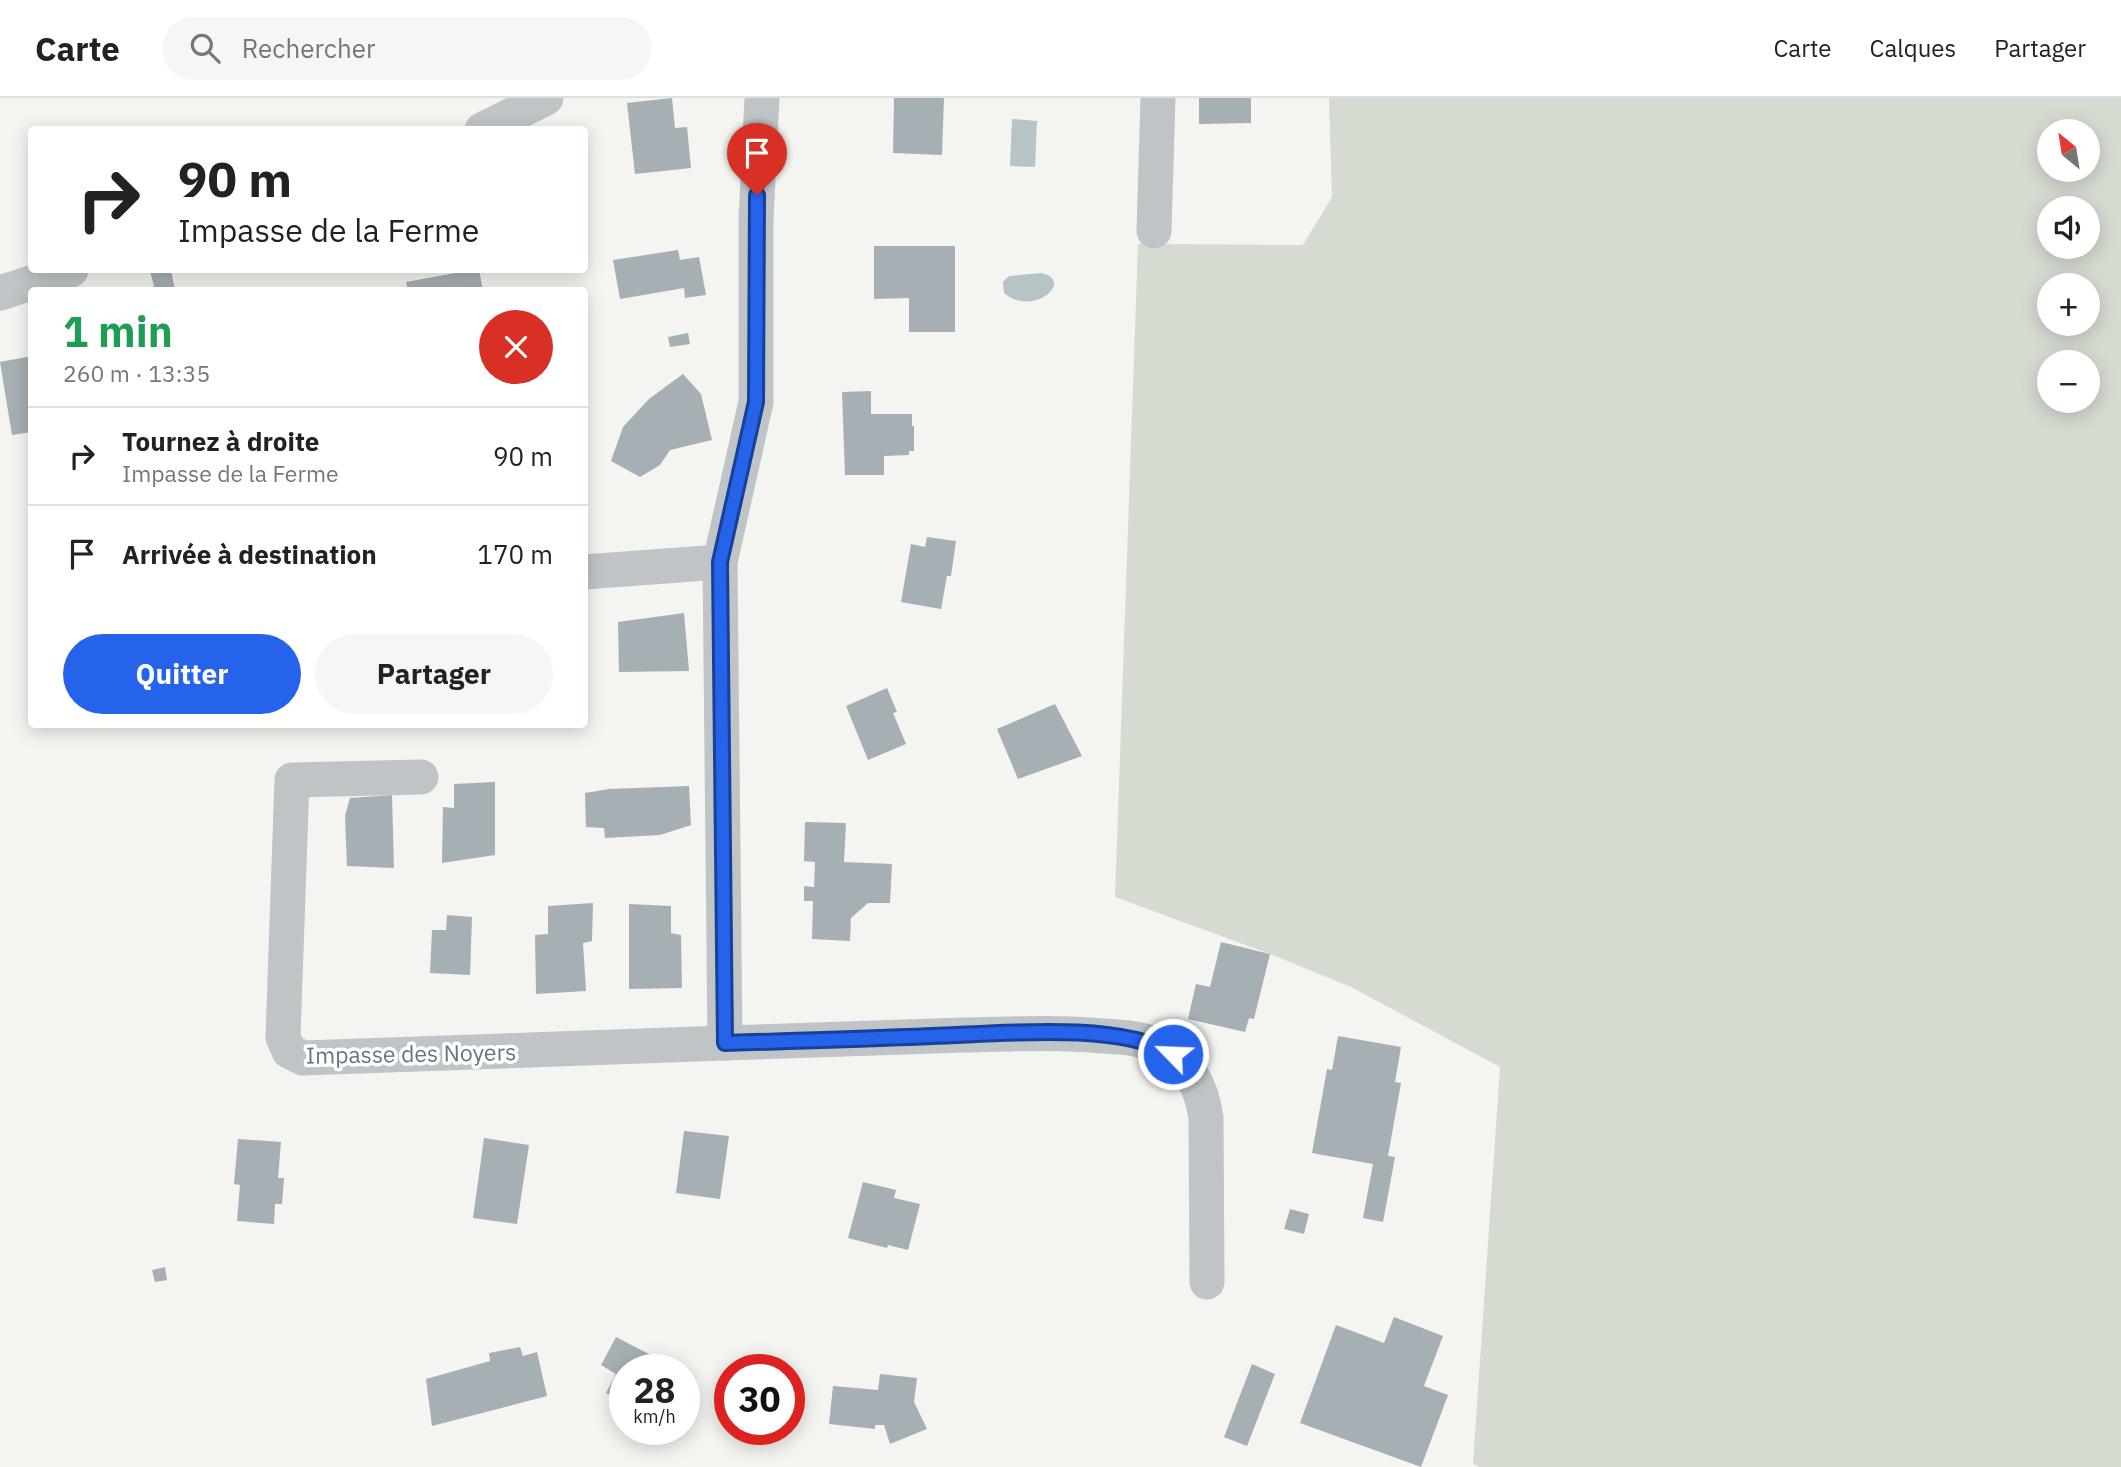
<!DOCTYPE html>
<html lang="fr">
<meta charset="utf-8">
<style>
:root{--surface:#fff;--page:#f6f6f6;--text:#222;--muted:#767676;--line:#e0e0e0;--accent:#2563eb}
body{margin:0;font-family:"IBM Plex Sans",sans-serif;background:var(--page);color:var(--text);height:100vh;display:flex;flex-direction:column;font-size:26px;white-space:nowrap}
*{box-sizing:border-box;margin:0}
p{font-size:23px;color:var(--muted)}
.icon{flex:none;width:38px;height:38px;fill:none;stroke:currentColor;stroke-width:2;stroke-linecap:round;stroke-linejoin:round}
.map{position:relative;flex:1;overflow:hidden}
.details{position:absolute;left:28px;top:189px;width:560px;height:441px;display:flex;flex-direction:column;background:var(--surface);border-radius:7px;box-shadow:0 4px 18px #0003}
.details>*{flex:none}
.top-card{position:absolute;left:28px;top:28px;width:560px;height:147px;border-radius:7px;box-shadow:0 4px 18px #0003;background:#fff;color:var(--text);overflow:hidden}
.needle{width:46px;rotate:330deg}
.tools{position:absolute;left:2037px;top:21px;display:grid;gap:14px}
.tools a{display:grid;place-items:center;width:63px;height:63px;border-radius:50%;background:var(--surface);box-shadow:0 4px 18px #0003;font-size:35px}
.speed{position:absolute;left:609px;top:1256px;display:flex;gap:14px;font-size:35px;font-weight:700;text-align:center}
.speed>*{display:grid;place-content:center;width:91px;height:91px;border-radius:50%;background:var(--surface);box-shadow:0 4px 18px #0003;line-height:1}
.speed small{font-size:18px;font-weight:400}
.speed .limit{border:10px solid #d22;background:#fff;color:#111}
.pin{position:absolute;display:grid;place-items:center;width:60px;height:60px;color:#fff;margin:-72px -30px;border-radius:50% 50% 50% 0;rotate:-45deg;box-shadow:0 0 7px #0007}
.pin .icon{rotate:45deg}
.me{position:absolute;width:77px;margin:-38px;rotate:294deg;stroke-linejoin:round;filter:drop-shadow(0 0 5px #0008)}
.turn{display:flex;align-items:center;gap:24px;height:147px;padding:0 35px;font-size:32px}
.turn .icon{width:91px;height:91px;stroke-width:2.5}
.turn b{display:block;font-size:49px;line-height:60px}
.round{display:grid;place-items:center;flex:none;width:74px;height:74px;border-radius:37px;background:var(--page)}
.summary{display:flex;align-items:center;justify-content:space-between;height:119px;padding:0 35px}
h1{font-size:42px;font-weight:800;line-height:52px;color:#1e9e55}
.action{display:flex;gap:14px;margin-top:auto;padding:14px 35px}
.action a{flex:1;height:80px;border-radius:42px;background:var(--accent);color:#fff;font-size:28px;font-weight:800;line-height:80px;text-align:center}
.action a+a{background:var(--page);color:var(--text)}
ul{padding:0;list-style:none}
li{display:flex;align-items:center;gap:21px;height:98px;padding:0 35px;border-top:2px solid var(--line)}
li div{flex:1}
li b{display:block;font-size:26px}
li em{font-style:normal}
header{display:flex;align-items:center;gap:42px;box-sizing:border-box;height:98px;padding:0 35px;background:var(--surface);border-bottom:2px solid var(--line)}
header strong{font-size:33px}
nav{display:flex;gap:38px;margin-inline-start:auto;font-size:24px}
.search{width:490px;height:63px;background:var(--page);display:flex;align-items:center;gap:18px;box-sizing:border-box;padding:0 24px;border-radius:38px;color:var(--muted);font-size:26px}
.map>svg:first-child{display:block}
.green{fill:#d6dbd1;fill-rule:evenodd}
.water{fill:#b7c4c7}
.building{fill:#a6afb3}
.lines{fill:none;stroke-linecap:round;stroke-linejoin:round}
.street{stroke:#bfc4c6;stroke-width:35}
.route-casing{stroke:#184099;stroke-width:18}
.route{stroke:#2563eb;stroke-width:12}
.labels{text-anchor:middle;dominant-baseline:central;stroke-width:7;stroke-linejoin:round;paint-order:stroke}
.street-label{font-size:23px;fill:#647781;stroke:#fff}
</style>
<header>
<strong>Carte</strong>
<div class="search"><svg class="icon" aria-label="search" viewBox="0 0 24 24"><circle cx="10" cy="10" r="6"/><path d="M15 15l6 6"/></svg>Rechercher</div>
<nav><a>Carte</a><a>Calques</a><a>Partager</a></nav>
</header>
<div class="map">
<svg width="2121" height="1369" viewBox="0 0 2121 1369">
<rect width="100%" height="100%" fill="#f4f4f0"/>
<!-- green -->
<path class="green" d="M1329,0H2121V1369H1479L1473,1365L1500,969L1351,889L1270,856L1115,799L1138,146L1303,147L1332,99ZM2049,33H2088V72H2049ZM2049,110H2088V149H2049ZM2049,187H2088V226H2049ZM2049,264H2088V303H2049Z"/>
<!-- water -->
<g class="water">
<path d="M1012,21L1037,23L1035,69L1010,68Z"/>
<path d="M1041,175C1076,182 1033,220 1004,195L1003,184L1009,178Z"/>
</g>
<!-- building -->
<g class="building">
<path d="M672,0L675,30L687,29L691,70L635,76L627,5Z"/>
<path d="M894,0H944L942,57L893,55Z"/>
<path d="M1199,0H1251V25L1199,26Z"/>
<path d="M874,148H955V234H909V200L874,201Z"/>
<path d="M678,152L680,162L699,159L706,197L685,200L684,190L620,201L613,162Z"/>
<path d="M156,172H171L175,192H155L150,173Z"/>
<path d="M472,172H479L483,192H408L406,184Z"/>
<path d="M688,235L690,246L670,249L668,239Z"/>
<path d="M32,258V334L12,337L0,264Z"/>
<path d="M683,276L701,296L712,342L670,352L660,367L640,379L611,363L623,329L649,301Z"/>
<path d="M871,293V316H912V328H914V353H909V357L884,358V377H845L842,294Z"/>
<path d="M927,439L956,443L951,478H947L941,511L901,504L911,446L925,449Z"/>
<path d="M684,515L689,573L619,574L618,524Z"/>
<path d="M887,590L897,614L893,615L906,646L868,662L846,608Z"/>
<path d="M1055,606L1082,658L1018,681L997,631Z"/>
<path d="M495,684V757L442,765L443,709L454,710V686Z"/>
<path d="M689,688L691,727L660,737L605,740L604,730L586,729L585,695L609,691Z"/>
<path d="M392,697L394,770L347,768L345,718L350,700Z"/>
<path d="M805,724L846,725L844,764L892,766L890,805H868L851,820L850,843L812,841L813,803H804V788L814,789L815,764L804,763Z"/>
<path d="M593,805L592,843L583,845L586,893L536,896L535,837L548,836V808Z"/>
<path d="M629,806L671,808V835L681,837L682,890L629,891Z"/>
<path d="M447,817L472,819L470,877L430,875L432,832H446Z"/>
<path d="M1221,844L1270,856L1254,921L1249,920L1245,934L1188,921L1196,886L1210,889Z"/>
<path d="M1338,938L1401,949L1395,984L1401,985L1388,1058L1395,1059L1383,1124L1363,1120L1373,1066L1312,1055L1327,971L1332,972Z"/>
<path d="M684,1033L729,1038L720,1101L676,1095Z"/>
<path d="M484,1040L529,1047L517,1126L473,1120Z"/>
<path d="M238,1041L281,1044L278,1080H284L282,1106H275L274,1126L237,1123L240,1087L234,1086Z"/>
<path d="M863,1084L896,1092L894,1100L920,1106L908,1152L888,1147L887,1150L848,1140Z"/>
<path d="M1290,1111L1309,1116L1304,1136L1284,1131Z"/>
<path d="M165,1169L167,1182L155,1184L152,1172Z"/>
<path d="M1394,1219L1443,1238L1424,1288L1448,1297L1421,1369L1300,1325L1336,1227L1384,1245Z"/>
<path d="M616,1239L672,1268L669,1272H625V1305L606,1295L616,1276L601,1267Z"/>
<path d="M520,1249L523,1258L537,1254L547,1298L432,1328L426,1281L490,1263L489,1255Z"/>
<path d="M1252,1266L1275,1276L1247,1348L1224,1339Z"/>
<path d="M880,1276L917,1280L914,1304L927,1331L890,1346L884,1327H875V1331L829,1326L833,1288L878,1292Z"/>
</g>
<g class="lines">
<!-- street -->
<g class="street">
<path d="M762,0L756,121V304L720,464L725,945C804,943 884,940 964,937C1010,936 1056,934 1102,938C1121,939 1141,940 1159,948C1188,961 1202,990 1206,1020L1207,1184"/>
<path d="M482,32L546,0"/>
<path d="M1154,133L1158,0"/>
<path d="M0,195L71,172"/>
<path d="M584,474L720,464"/>
<path d="M421,679L292,682L283,939L289,953L303,960L725,945"/>
</g>
</g>
<g class="lines">
<!-- route casing -->
<g class="route-casing">
<path id="route" d="M757,97L756,304L720,464L725,945C794,943 863,941 932,938C997,936 1118,923 1173,956"/>
</g>
<!-- route -->
<use href="#route" class="route"/>
</g>
<g class="labels">
<!-- street labels -->
<g class="street-label">
<text transform="translate(411 955) rotate(-1)">Impasse des Noyers</text>
</g>
</g>
</svg>
<div class="tools">
<a><svg class="needle" viewBox="-14 -14 28 28"><path d="M0-13l5 13h-10z" fill="#e53935"/><path d="M0 13l5-13h-10z" fill="#767676"/></svg></a>
<a><svg class="icon" aria-label="sound" viewBox="0 0 24 24"><path d="M4 9h4l5-4v14l-5-4H4zM17 9q2 3 0 6"/></svg></a>
<a>+</a>
<a>−</a>
</div>
<div class="speed"><div>28<small>km/h</small></div><div class="limit">30</div></div>
<div class="pin" style="left:757px;top:97px;background:#d93025"><svg class="icon" aria-label="arrive" viewBox="0 0 24 24"><path d="M6 21V4h12l-3 4 3 4H6"/></svg></div>
<svg class="me" style="left:1173px;top:956px" viewBox="-20 -20 40 40"><circle r="17" fill="#2563eb" stroke="#fff" stroke-width="3"/><path d="M0-11L8 9 0 5-8 9z" fill="#fff"/></svg>
<div class="top-card">
<div class="turn"><svg class="icon" aria-label="right" viewBox="0 0 24 24"><path d="M7 20v-9h11M14 6l5 5-5 5"/></svg><div><b>90 m</b>Impasse de la Ferme</div></div>
</div>
<section class="details">
<div class="summary"><div><h1>1 min</h1><p>260 m · 13:35</p></div><a class="round" style="background:#d93025;color:#fff"><svg class="icon" aria-label="close" viewBox="0 0 24 24"><path d="M6 6l12 12M18 6L6 18"/></svg></a></div>
<ul>
<li><svg class="icon" aria-label="right" viewBox="0 0 24 24"><path d="M7 20v-9h11M14 6l5 5-5 5"/></svg><div><b>Tournez à droite</b><p>Impasse de la Ferme</p></div><em>90 m</em></li>
<li><svg class="icon" aria-label="arrive" viewBox="0 0 24 24"><path d="M6 21V4h12l-3 4 3 4H6"/></svg><div><b>Arrivée à destination</b></div><em>170 m</em></li>
</ul>
<div class="action"><a>Quitter</a><a>Partager</a></div>
</section>
</div>
